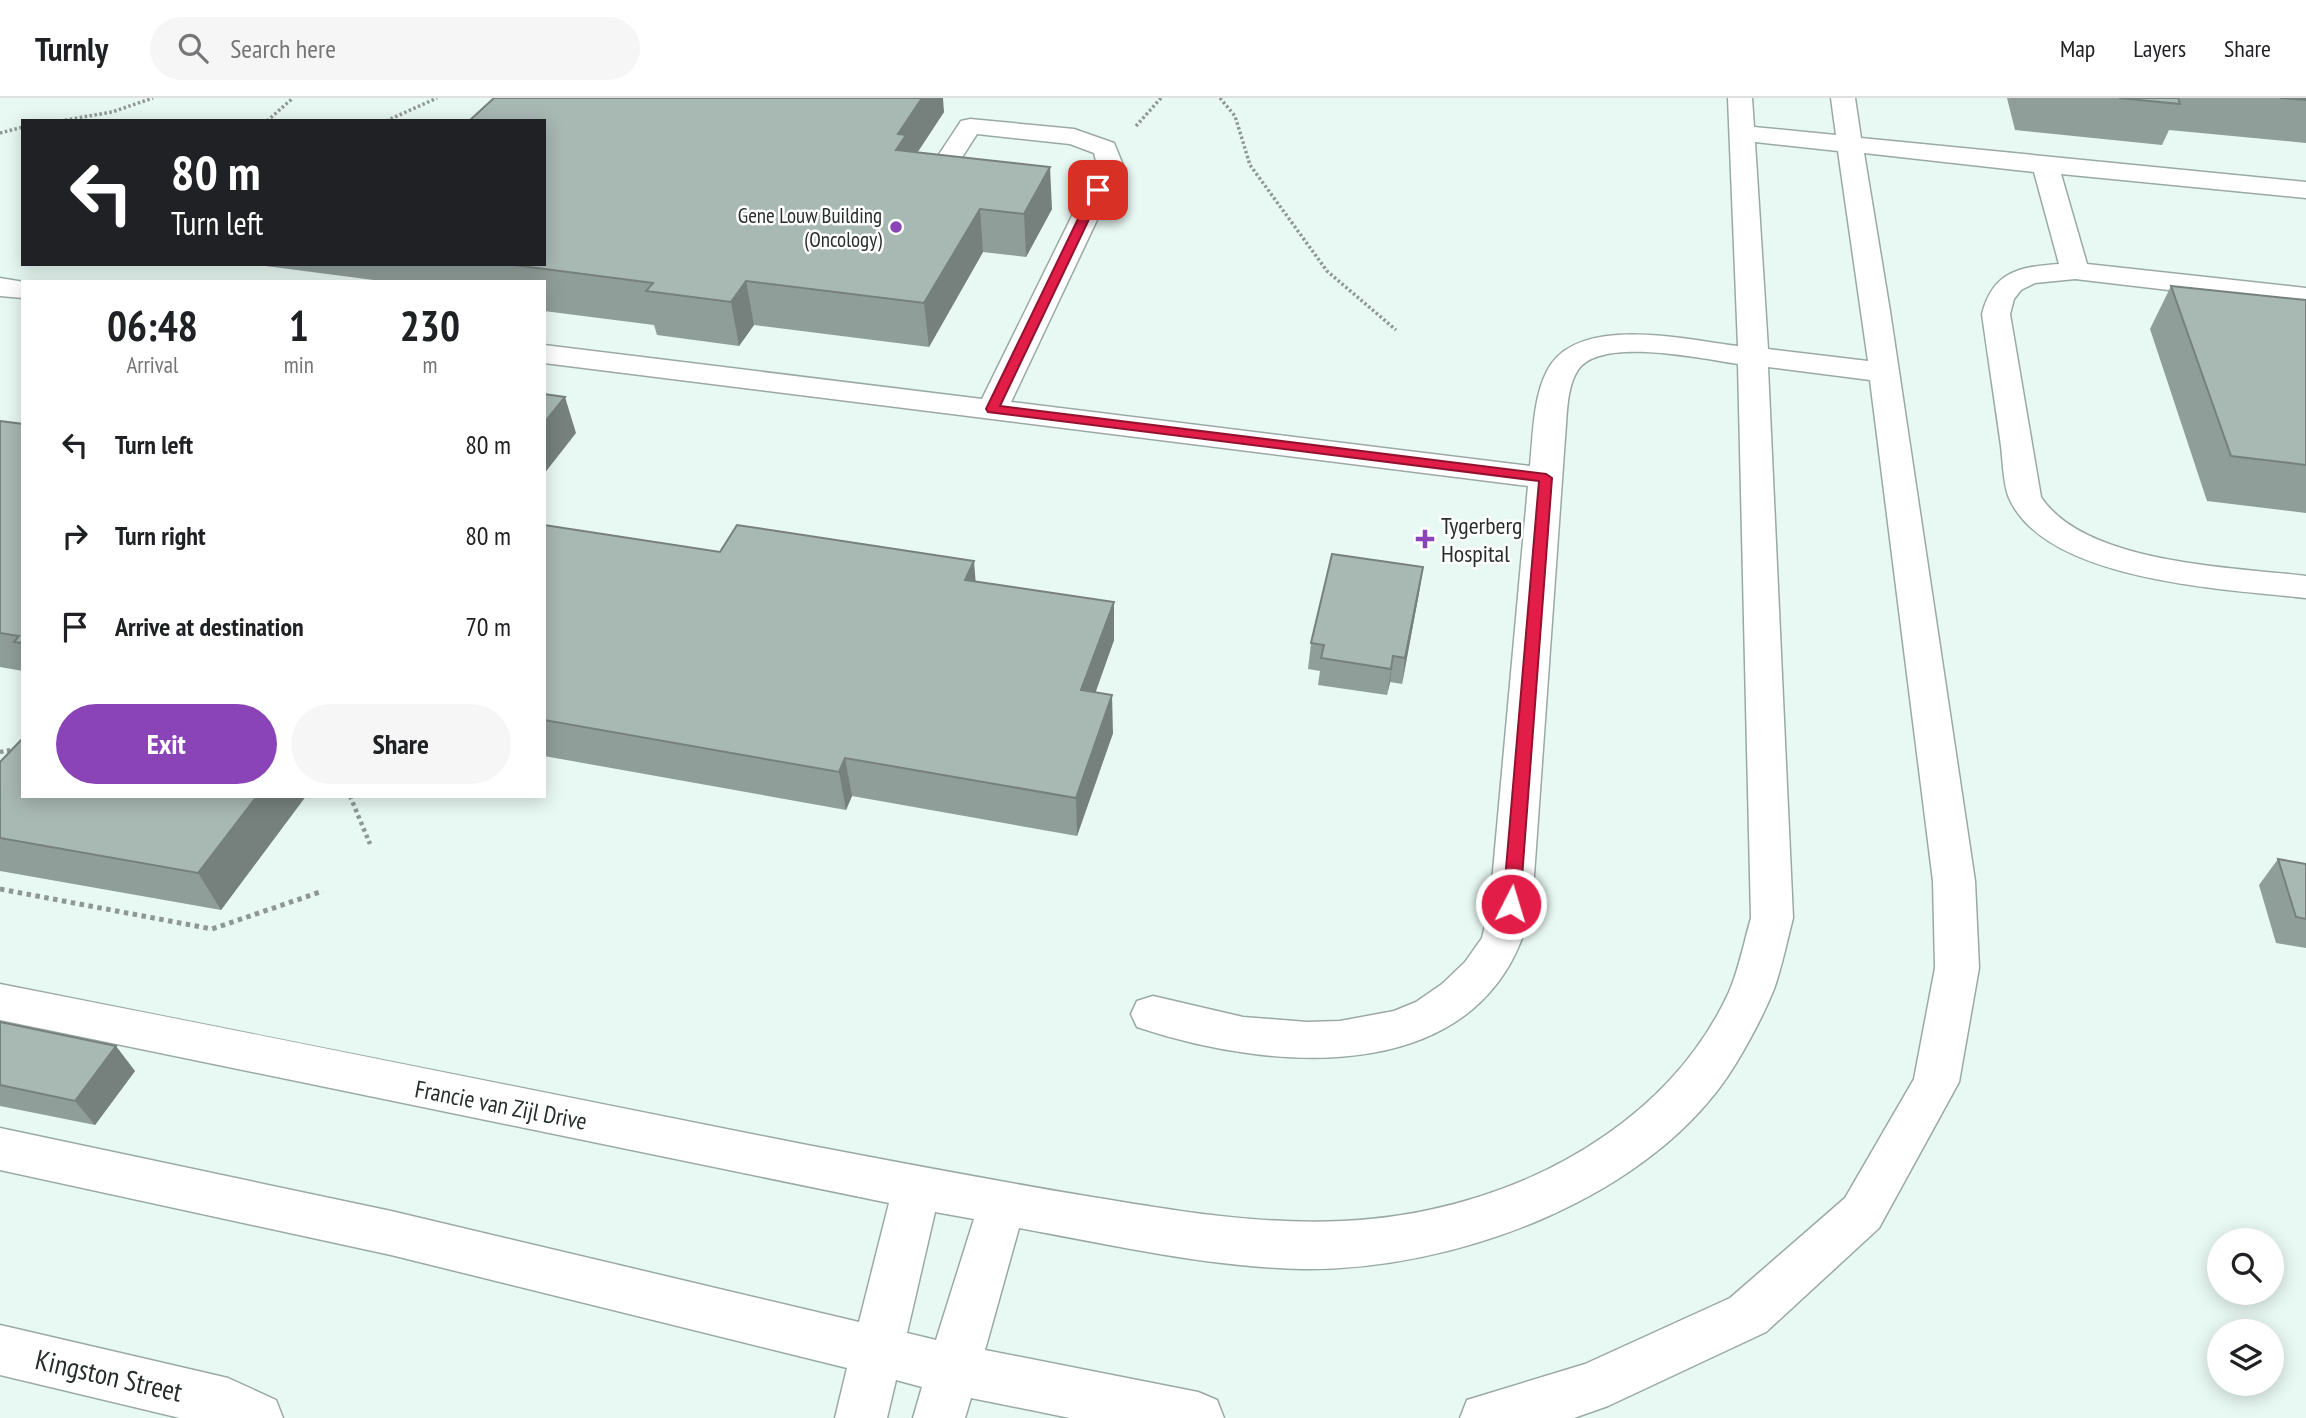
<!DOCTYPE html>
<style>
:root{--surface:#fff;--page:#f6f6f6;--text:#202124;--muted:#757577;--line:#e0e0e0;--accent:#8a44b7}
body{margin:0;font-family:"PT Sans Narrow",sans-serif;background:var(--page);color:var(--text);height:100vh;display:flex;flex-direction:column;font-size:26px;white-space:nowrap}
*{box-sizing:border-box;margin:0}
p{font-size:23px;color:var(--muted)}
.icon{flex:none;width:38px;height:38px;fill:none;stroke:currentColor;stroke-width:2;stroke-linecap:round;stroke-linejoin:round}
.map{position:relative;flex:1;overflow:hidden}
.side{position:absolute;left:21px;top:182px;width:525px;height:518px;display:flex;flex-direction:column;background:var(--surface);border-radius:0px;box-shadow:0 4px 18px #0003}
.side>*{flex:none}
.hud{position:absolute;left:21px;top:21px;width:525px;height:147px;border-radius:0px;box-shadow:0 4px 18px #0003;background:#202124;color:#fff;overflow:hidden}
.controls{position:absolute;left:2207px;top:1130px;display:grid;gap:14px}
.controls a{display:grid;place-items:center;width:77px;height:77px;border-radius:50%;background:var(--surface);box-shadow:0 4px 18px #0003;font-size:35px}
.pin{position:absolute;display:grid;place-items:center;width:60px;height:60px;color:#fff;margin:-30px;border-radius:14px;box-shadow:0 4px 10px #0006}
.me{position:absolute;width:77px;margin:-38px;rotate:5deg;stroke-linejoin:round;filter:drop-shadow(0 0 5px #0008)}
.turn{display:flex;align-items:center;gap:24px;height:147px;padding:0 35px;font-size:32px}
.turn .icon{width:91px;height:91px;stroke-width:2.5}
.turn b{display:block;font-size:49px;line-height:60px}
.eta{display:flex;justify-content:space-evenly;align-items:center;height:119px;text-align:center}
.eta b{font-size:42px;font-weight:700;line-height:49px}
.cta{display:flex;gap:14px;margin-top:auto;padding:14px 35px}
.cta a{flex:1;height:80px;border-radius:42px;background:var(--accent);color:#fff;font-size:28px;font-weight:700;line-height:80px;text-align:center}
.cta a+a{background:var(--page);color:var(--text)}
ul{padding:0;list-style:none}
li{display:flex;align-items:center;gap:21px;height:91px;padding:0 35px}
li div{flex:1}
li b{display:block;font-size:26px}
li em{font-style:normal}
header{display:flex;align-items:center;gap:42px;box-sizing:border-box;height:98px;padding:0 35px;background:var(--surface);border-bottom:2px solid var(--line)}
header strong{font-size:33px}
nav{display:flex;gap:38px;margin-inline-start:auto;font-size:24px}
.search{width:490px;height:63px;background:var(--page);display:flex;align-items:center;gap:18px;box-sizing:border-box;padding:0 24px;border-radius:38px;color:var(--muted);font-size:26px}
.map>svg:first-child{display:block}
.lines{fill:none;stroke-linecap:round;stroke-linejoin:round}
.minor-casing{stroke:#9aa9a4;stroke-width:3}
.path-far2{stroke:#8d9894;stroke-width:3.5;stroke-dasharray:2.5 2.5;stroke-linecap:butt}
.path-far1{stroke:#8d9894;stroke-width:4.5;stroke-dasharray:3.5 3.5;stroke-linecap:butt}
.path{stroke:#8d9894;stroke-width:5;stroke-dasharray:4.5 4.5;stroke-linecap:butt}
.minor{fill:#fff;fill-rule:evenodd}
.wall{fill:#909e9a}
.shaded-wall{fill:#76817d}
.building{fill:#a8b8b3;stroke:#76817d;stroke-width:2}
.route{fill:#e11d48;stroke:#92132f;stroke-width:2}
.poi-dot{fill:#8a44b7;stroke:#fff;stroke-width:2.5}
.labels{text-anchor:middle;dominant-baseline:central;stroke-width:5;stroke-linejoin:round;paint-order:stroke}
.far-poi-label{font-size:21px;fill:#272d2b;stroke:#fff;text-anchor:end}
.poi-label{font-size:24px;fill:#272d2b;stroke:#fff;text-anchor:start}
.street-label{font-size:24px;fill:#272d2b;stroke:#fff}
.near-street-label{font-size:28px;fill:#272d2b;stroke:#fff}
</style>
<header>
<strong>Turnly</strong>
<div class="search"><svg class="icon" aria-label="search" viewBox="0 0 24 24"><circle cx="10" cy="10" r="6"/><path d="M15 15l6 6"/></svg>Search here</div>
<nav><a>Map</a><a>Layers</a><a>Share</a></nav>
</header>
<div class="map">
<svg width="2306" height="1320" viewBox="0 0 2306 1320">
<rect width="100%" height="100%" fill="#e8f8f2"/>
<g class="lines">
<!-- minor casing -->
<g class="minor-casing">
<g id="minor">
<path d="M1728,0H1752L1754,29L1836,37L1831,0H1855L1861,40L2306,84V100L2061,76L2087,166L2306,190V208L2075,181L2035,185L2021,192L2014,201L2010,216L2041,399C2085,466 2232,469 2306,478V500C2227,491 2046,484 2009,400C2003,386 2003,364 2001,348C1995,304 1988,260 1982,216C1993,173 2019,169 2059,166L2034,74L1864,55L1890,213L1975,783L1979,870L1959,984L1879,1130L1766,1234L1608,1308L1574,1320H1460L1467,1302L1585,1266L1730,1200L1845,1100L1914,981L1935,870L1933,783L1870,282L1768,269L1793,820C1787,843 1782,869 1774,891C1764,916 1749,944 1735,967C1653,1101 1453,1173 1302,1171C1208,1169 1112,1147 1019,1130L985,1252L1198,1294L1217,1302L1224,1320H1070L971,1300L965,1320H913L922,1289L896,1282L887,1320H835L847,1270L391,1157L0,1072V1030L391,1113L859,1224L889,1105L0,922V886C268,938 535,993 802,1046C896,1064 991,1082 1086,1098C1201,1117 1313,1137 1429,1112C1553,1086 1675,1012 1729,894C1739,871 1744,844 1751,820L1738,266C1703,261 1600,238 1578,272C1566,290 1567,319 1565,340L1532,806C1493,992 1277,976 1137,929L1131,916L1137,903L1153,898L1243,919L1307,924L1340,923L1394,913L1416,904L1442,886L1465,864L1482,840L1490,806L1528,388L544,265V247L982,301L1097,67L1094,55L1070,46L977,36L952,75L943,78L934,75L930,70L961,23L970,21L1074,31L1114,45L1123,67L1011,304L1530,368C1533,338 1533,300 1547,273C1576,215 1686,242 1738,248ZM1755,44L1838,53L1868,263L1768,251ZM935,1114L974,1121L936,1242L907,1235Z"/>
<path d="M0,180L24,184L23,200L0,198Z"/>
<path d="M0,1227L228,1280L276,1302L283,1320H180L0,1277Z"/>
</g>
</g>
<!-- path-far2 -->
<g class="path-far2">
<path d="M1220,0L1235,18L1250,67L1327,173L1396,232"/>
<path d="M60,23L112,14L153,0"/>
<path d="M267,23L293,0"/>
<path d="M386,23L437,0"/>
<path d="M1136,28L1161,0"/>
<path d="M0,35L23,29"/>
</g>
<!-- path-far1 -->
<g class="path-far1">
<path d="M0,654L23,650"/>
<path d="M350,698L370,746"/>
</g>
<!-- path -->
<path class="path" d="M0,791L212,831L323,793"/>
<!-- minor -->
<use href="#minor" class="minor"/>
</g>
<!-- wall -->
<g class="wall">
<path d="M2007,0H2306V45L2169,32L2162,47L2015,32Z"/>
<path d="M944,14L917,54L1052,111L1026,159L983,154L929,249L754,227L739,248L657,237L654,227L544,213V184H389L251,166H544Z"/>
<path d="M2171,188L2306,202V415L2207,403L2150,231Z"/>
<path d="M0,323L23,326V573L0,569Z"/>
<path d="M544,427L720,454L976,484L1114,542L1095,595L1113,635L1077,738L852,698L846,712L544,658Z"/>
<path d="M1423,469L1419,495L1402,586L1390,584L1387,597L1318,587L1320,573L1308,571L1311,545Z"/>
<path d="M0,664L306,698L221,812L0,773Z"/>
<path d="M2278,761L2306,766V850L2276,845L2259,787Z"/>
<path d="M0,924L135,973L95,1027L0,1008Z"/>
</g>
<!-- shaded-wall -->
<g class="shaded-wall">
<path d="M922,0H943L944,14L910,66L896,52L898,36Z"/>
<path d="M1050,69L1052,111L1026,159L1024,116Z"/>
<path d="M980,111L983,154L929,249L924,205Z"/>
<path d="M746,183L754,227L739,248L731,204Z"/>
<path d="M565,299L576,335L544,376V325Z"/>
<path d="M974,463L977,500L965,482Z"/>
<path d="M1423,469L1419,495L1402,586L1405,560Z"/>
<path d="M1114,504V542L1083,630L1081,592Z"/>
<path d="M1393,558L1390,584L1387,597Z"/>
<path d="M1112,597L1113,635L1077,738L1076,700Z"/>
<path d="M845,660L852,698L846,712L839,674Z"/>
<path d="M257,698H306L221,812L198,775Z"/>
<path d="M116,948L135,973L95,1027L75,1003Z"/>
</g>
<!-- building -->
<g class="building">
<path d="M494,0H922L898,36L906,37L896,52L1050,69L1024,116L980,111L924,205L746,183L731,204L646,193L653,185L506,166H544V23H469Z"/>
<path d="M2119,0H2178L2180,6Z"/>
<path d="M2280,0H2306V2Z"/>
<path d="M2171,188L2306,202V367L2231,358Z"/>
<path d="M544,296L565,299L544,325Z"/>
<path d="M0,323L23,326V545L14,544L19,538L0,535Z"/>
<path d="M544,427L720,454L737,427L974,463L965,482L1114,504L1081,592L1112,597L1076,700L845,660L839,674L544,622Z"/>
<path d="M1332,456L1423,469L1405,560L1393,558L1391,571L1321,560L1324,547L1311,545Z"/>
<path d="M23,640V698H257L198,775L0,740V664Z"/>
<path d="M2278,761L2306,766V821L2296,819Z"/>
<path d="M0,924L116,948L75,1003L0,987Z"/>
</g>
<!-- route -->
<path class="route" d="M1098,89L1103,92L1000,308L1546,376L1552,380L1520,806L1518,811H1505L1503,806L1539,383L988,314L986,311L1092,92Z"/>
<!-- markers -->
<g class="poi-dot">
<circle cx="896" cy="129" r="7"/>
<path d="M1421.5 430.5h7v7h7v7h-7v7h-7v-7h-7v-7h7z"/>
</g>
<g class="labels">
<!-- far-poi labels -->
<g class="far-poi-label">
<text x="882" y="117">Gene Louw Building<tspan x="882" dy="24">(Oncology)</tspan></text>
</g>
<!-- poi labels -->
<g class="poi-label">
<text x="1441" y="427">Tygerberg<tspan x="1441" dy="28">Hospital</tspan></text>
</g>
<!-- street labels -->
<g class="street-label">
<text transform="translate(501 1007) rotate(11)">Francie van Zijl Drive</text>
</g>
<!-- near-street labels -->
<g class="near-street-label">
<text transform="translate(109 1277) rotate(13)">Kingston Street</text>
</g>
</g>
</svg>
<div class="controls">
<a><svg class="icon" aria-label="search" viewBox="0 0 24 24"><circle cx="10" cy="10" r="6"/><path d="M15 15l6 6"/></svg></a>
<a><svg class="icon" aria-label="layers" viewBox="0 0 24 24"><path d="M12 4l9 5-9 5-9-5zM3 14l9 5 9-5"/></svg></a>
</div>
<div class="pin" style="left:1098px;top:92px;background:#d93025"><svg class="icon" aria-label="arrive" viewBox="0 0 24 24"><path d="M6 21V4h12l-3 4 3 4H6"/></svg></div>
<svg class="me" style="left:1511px;top:806px" viewBox="-20 -20 40 40"><circle r="17" fill="#e11d48" stroke="#fff" stroke-width="3"/><path d="M0-11L8 9 0 5-8 9z" fill="#fff"/></svg>
<div class="hud">
<div class="turn"><svg class="icon" aria-label="left" viewBox="0 0 24 24"><path d="M17 20v-9H6M10 6l-5 5 5 5"/></svg><div><b>80 m</b>Turn left</div></div>
</div>
<section class="side">
<div class="eta">
<div><b>06:48</b><p>Arrival</p></div>
<div><b>1</b><p>min</p></div>
<div><b>230</b><p>m</p></div>
</div>
<ul>
<li><svg class="icon" aria-label="left" viewBox="0 0 24 24"><path d="M17 20v-9H6M10 6l-5 5 5 5"/></svg><div><b>Turn left</b></div><em>80 m</em></li>
<li><svg class="icon" aria-label="right" viewBox="0 0 24 24"><path d="M7 20v-9h11M14 6l5 5-5 5"/></svg><div><b>Turn right</b></div><em>80 m</em></li>
<li><svg class="icon" aria-label="arrive" viewBox="0 0 24 24"><path d="M6 21V4h12l-3 4 3 4H6"/></svg><div><b>Arrive at destination</b></div><em>70 m</em></li>
</ul>
<div class="cta"><a>Exit</a><a>Share</a></div>
</section>
</div>
